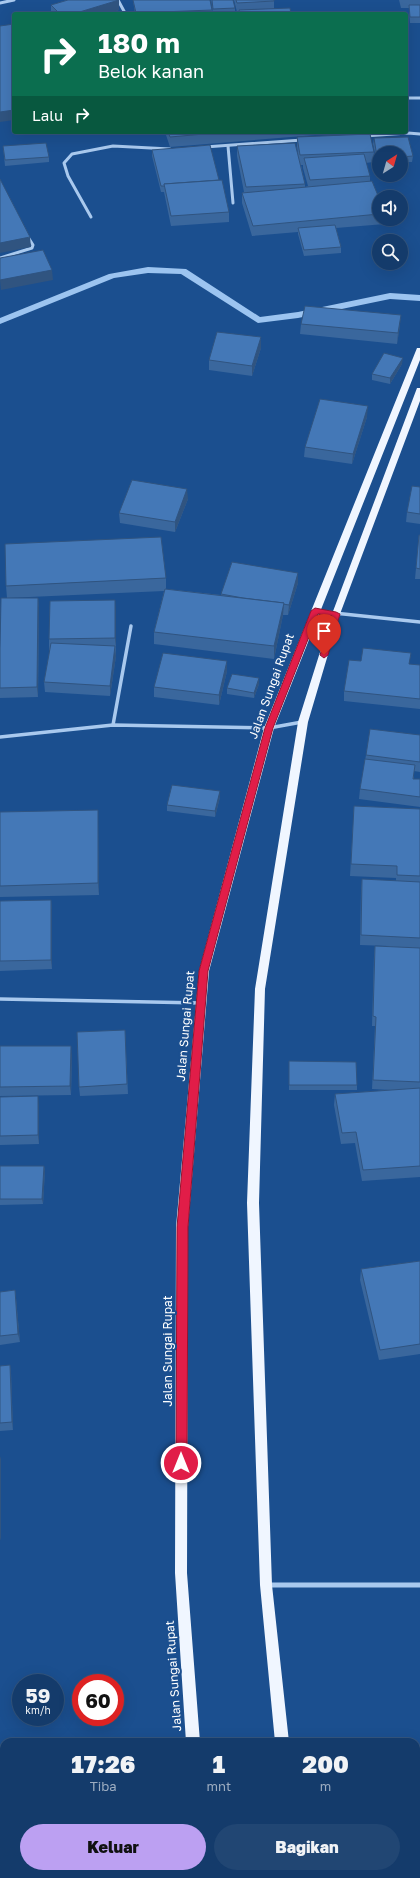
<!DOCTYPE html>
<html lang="id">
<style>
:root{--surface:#143b6b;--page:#214673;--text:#f1f3f6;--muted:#9dadc1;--line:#33557e;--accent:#bca0f2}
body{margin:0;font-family:"Golos Text",sans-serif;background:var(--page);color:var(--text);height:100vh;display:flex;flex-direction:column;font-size:15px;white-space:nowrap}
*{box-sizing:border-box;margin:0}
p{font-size:13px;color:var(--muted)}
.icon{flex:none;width:22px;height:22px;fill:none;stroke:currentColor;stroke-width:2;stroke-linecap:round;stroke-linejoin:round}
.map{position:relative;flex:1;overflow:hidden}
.panel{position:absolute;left:0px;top:1738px;width:420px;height:140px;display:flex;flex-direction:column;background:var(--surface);border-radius:12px 12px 0 0;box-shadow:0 4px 16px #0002,0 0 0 1px var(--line)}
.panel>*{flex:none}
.guide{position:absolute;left:12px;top:12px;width:396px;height:122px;border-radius:4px;box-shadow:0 4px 16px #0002,0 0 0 1px var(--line);background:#0b6e4f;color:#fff;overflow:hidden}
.needle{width:26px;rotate:37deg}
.tools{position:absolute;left:372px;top:146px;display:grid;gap:8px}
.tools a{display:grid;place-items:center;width:36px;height:36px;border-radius:50%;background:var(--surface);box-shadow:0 4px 16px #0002,0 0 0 1px var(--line);font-size:20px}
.speed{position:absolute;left:12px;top:1674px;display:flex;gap:8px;font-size:20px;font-weight:700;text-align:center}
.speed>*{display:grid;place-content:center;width:52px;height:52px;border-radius:50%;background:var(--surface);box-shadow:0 4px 16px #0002,0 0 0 1px var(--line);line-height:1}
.speed small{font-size:10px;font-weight:400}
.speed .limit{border:6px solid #d22;background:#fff;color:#111}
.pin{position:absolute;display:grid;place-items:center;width:34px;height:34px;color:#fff;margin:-41px -17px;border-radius:50% 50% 50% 0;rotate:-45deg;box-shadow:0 0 4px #0007}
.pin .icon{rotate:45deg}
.me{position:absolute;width:44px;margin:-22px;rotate:0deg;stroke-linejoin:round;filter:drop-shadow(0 0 3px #0008)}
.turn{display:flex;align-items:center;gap:14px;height:84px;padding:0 20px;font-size:18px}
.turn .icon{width:52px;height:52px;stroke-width:2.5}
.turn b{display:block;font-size:28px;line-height:34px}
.then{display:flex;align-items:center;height:38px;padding:0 20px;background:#0003;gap:8px;font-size:15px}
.eta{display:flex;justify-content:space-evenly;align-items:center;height:68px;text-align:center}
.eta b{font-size:24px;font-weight:800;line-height:28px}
.cta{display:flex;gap:8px;margin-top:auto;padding:8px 20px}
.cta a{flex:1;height:46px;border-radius:24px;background:var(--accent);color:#111;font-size:16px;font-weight:800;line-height:46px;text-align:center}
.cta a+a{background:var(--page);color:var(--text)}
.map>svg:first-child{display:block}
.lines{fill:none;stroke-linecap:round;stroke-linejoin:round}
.stream{fill:#9cc4f0;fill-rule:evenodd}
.service{stroke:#a9c9ee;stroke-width:3.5}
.minor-far2{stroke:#a9c9ee;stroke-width:3}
.minor-far1{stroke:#a9c9ee;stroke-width:3.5}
.minor{stroke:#a9c9ee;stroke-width:5}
.primary{fill:#f0f6ff;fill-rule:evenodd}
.wall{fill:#3a679d;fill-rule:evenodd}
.shaded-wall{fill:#305480}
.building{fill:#4478b7;stroke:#305480}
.route{fill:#e11d48;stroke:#92132f}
.labels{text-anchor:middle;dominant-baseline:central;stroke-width:4;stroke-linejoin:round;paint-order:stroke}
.street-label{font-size:12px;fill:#fff;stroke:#1b4f8f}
</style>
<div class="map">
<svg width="420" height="1878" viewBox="0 0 420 1878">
<rect width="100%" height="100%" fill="#1b4f8f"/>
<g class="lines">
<!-- stream -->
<path class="stream" d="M148,267L186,269L260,317L298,312L390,293L420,295V301L390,299L298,318L258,323L181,274L148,273L114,278L0,324V318L109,274Z"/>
<!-- service -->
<path class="service" d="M0,1795L4,1794"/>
<!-- minor-far2 -->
<g class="minor-far2">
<path d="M118,0L125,13"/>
<path d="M0,3L14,0"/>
<path d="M406,98H420"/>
<path d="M365,136L408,133L420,134"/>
<path d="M228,146L233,203"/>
<path d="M205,147L302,140"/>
<path d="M91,217L68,176L64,163L72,154L113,146L170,149"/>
<path d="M0,258L32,248L33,245L28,237"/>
</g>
<!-- minor-far1 -->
<g class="minor-far1">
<path d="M315,611L420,622"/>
<path d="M113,725L131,626"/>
<path d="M0,737L113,725L269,728L302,722"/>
<path d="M0,999L201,1003"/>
</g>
<!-- minor -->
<path class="minor" d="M266,1585H420"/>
<!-- primary -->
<g class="primary">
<path d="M417,348H420V360L274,728L209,971L188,1227L187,1573L200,1742H186L175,1573L176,1227L199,971L264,728Z"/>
<path d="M417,388H420V401L340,614L308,722L265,989L259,1203L272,1585L289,1742H275L260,1585L247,1203L255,989L298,722L332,614Z"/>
<rect x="196" y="1874" width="14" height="4"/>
<rect x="289" y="1874" width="14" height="4"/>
</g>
</g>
<!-- wall -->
<g class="wall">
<path d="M67,0H119V10L106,14H51V5Z"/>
<path d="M133,0H210L212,10V14H135Z"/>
<path d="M211,0H233L235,8V14H213Z"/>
<path d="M234,0H274V9L291,14H239V12H237Z"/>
<path d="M399,0H420V23H410L409,8H401Z"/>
<path d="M406,54L407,60V70H406Z"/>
<path d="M165,132H328V134L170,147Z"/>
<path d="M297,137L374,152L373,162L366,163L370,176V181L379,198V219H385V224L336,228L341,247V253L304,256L298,234V232L252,236L242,203V193L244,192L237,156V146L298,154L297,147ZM301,165H303V168L308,186L305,187V184Z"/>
<path d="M374,138L413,156L412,162H401V153H379V163H377L373,144Z"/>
<path d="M3,146L49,157V162L5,166Z"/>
<path d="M152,150L219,180L229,212V222L171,226L164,192H161L152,156Z"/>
<path d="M301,324L400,325L397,344L300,334Z"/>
<path d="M261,348L252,376L209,370V360Z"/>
<path d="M402,364L390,384L372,380V374Z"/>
<path d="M367,417L352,464L304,457L305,447Z"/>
<path d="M420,487V524L406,522L407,512Z"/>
<path d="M188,499L175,532L120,523L119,513Z"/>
<path d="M419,535H420V579H415Z"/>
<path d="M166,578V589L221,595V594L298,583L288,615H283L274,659L154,644V632L164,591L7,598L6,586Z"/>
<path d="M38,598L39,608L38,697L0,698V648Z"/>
<path d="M116,610V656L110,696L45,692L44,682L50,650H49V639Z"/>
<path d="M227,661V671L219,705L154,697V687Z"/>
<path d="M361,661L420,665V709L344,701V691Z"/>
<path d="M259,684L254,698L227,694V688Z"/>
<path d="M420,735V772L414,771V779H420V807L359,799L360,789L366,755Z"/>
<path d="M220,797L215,817L167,811V805Z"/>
<path d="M354,806L420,809V1177L362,1181L355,1143L341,1144L334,1105L335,1094L390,1090L372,1089L375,1026H372L374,955L375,946H389L360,945L361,889L362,879L396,881V878L350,876Z"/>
<path d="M0,812L98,822L99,895L0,897Z"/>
<path d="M51,900L52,910V969L0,971V901Z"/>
<path d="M125,1030L128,1094L80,1096L79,1087Z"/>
<path d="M0,1046L72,1055L71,1095L0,1096Z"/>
<path d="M289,1061L357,1085V1090H289Z"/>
<path d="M0,1097L39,1105V1144L0,1145Z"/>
<path d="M0,1166H44L45,1171L43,1204L0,1205Z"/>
<path d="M420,1261V1354L379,1360L360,1280L361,1269Z"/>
<path d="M15,1290L16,1298L20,1342L0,1345V1292Z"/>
<path d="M10,1365L11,1373L13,1430L0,1431V1366Z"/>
<path d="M420,1769V1878H354V1874H416Z"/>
</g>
<!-- shaded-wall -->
<g class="shaded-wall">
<path d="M119,0V10L106,14H73Z"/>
<path d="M14,110V120L0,122V112Z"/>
<path d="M30,237L31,247L0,253V243Z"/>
<path d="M52,270L53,280L1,290L0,280Z"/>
<path d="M401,315L400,325L397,344L398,333Z"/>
<path d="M261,337V348L252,376V366Z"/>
<path d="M403,358L402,364L390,384V378Z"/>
<path d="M368,406L367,417L352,464L353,454Z"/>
<path d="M187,489L188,499L175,532V522Z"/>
<path d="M298,573V583L288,615L289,605Z"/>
<path d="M38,598L39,608L38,697L37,687Z"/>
<path d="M115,600L116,610V648L115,638Z"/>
<path d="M284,603L283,615L274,659V646Z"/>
<path d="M115,646L116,656L110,696V686Z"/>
<path d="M227,661V671L219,705V695Z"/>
<path d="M259,678V684L254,698V693Z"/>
<path d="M220,791V797L215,817V811Z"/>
<path d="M98,810V822L99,895L98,883Z"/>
<path d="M51,900L52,910V969L51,960Z"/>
<path d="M71,1046L72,1055L71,1095L70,1086Z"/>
<path d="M38,1096L39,1105V1144L38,1135Z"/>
<path d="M44,1166L45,1171L43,1204L42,1199Z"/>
<path d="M15,1290L16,1298L20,1342L18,1334Z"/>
<path d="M10,1365L11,1373L13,1430L12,1422Z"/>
<path d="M0,1456L1,1459V1541L0,1538Z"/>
</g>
<!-- building -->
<g class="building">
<path d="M68,0H119L73,14H60L51,5Z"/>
<path d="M133,0H210L212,10L136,13Z"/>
<path d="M212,0H233L235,8L213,9Z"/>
<path d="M236,0H274V1L237,3Z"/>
<path d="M409,5H420V17H410Z"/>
<path d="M290,8L291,14H240L239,10Z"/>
<path d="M231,12L232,14H214Z"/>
<path d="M14,24V110L0,112V26Z"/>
<path d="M168,132H227L170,137Z"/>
<path d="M370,134L374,152L300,155L297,137Z"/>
<path d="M408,137L413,156L401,157V153H379V157H377L374,138Z"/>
<path d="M46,143L49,157L5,160L3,146Z"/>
<path d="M295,143L305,184L246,187L237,146Z"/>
<path d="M210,145L219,180L164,184L165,186H161L152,150Z"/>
<path d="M364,154L370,176L310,180L304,158Z"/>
<path d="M0,179L30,237L0,243Z"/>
<path d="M222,180L229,212L171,216L164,184Z"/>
<path d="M372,181L379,198V214L253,226L242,193Z"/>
<path d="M335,225L341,247L304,250L298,228Z"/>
<path d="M43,250L52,270L0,280V258Z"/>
<path d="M305,306L401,315L398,333L301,324Z"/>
<path d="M217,332L261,337L252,366L209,360Z"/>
<path d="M384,353L403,358L390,378L372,374Z"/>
<path d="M320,399L368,406L353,454L305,447Z"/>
<path d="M132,480L187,489L175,522L119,513Z"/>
<path d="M412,486L420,487V514L407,512Z"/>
<path d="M419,535H420V569L416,568Z"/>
<path d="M161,537L166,578L6,586L5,544Z"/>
<path d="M232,562L298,573L289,605L283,604L284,603L243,598L221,594Z"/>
<path d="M165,589L284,603L274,646L154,632Z"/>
<path d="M1,598H38L37,687L0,688V648Z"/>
<path d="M115,600V638L49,639L50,601Z"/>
<path d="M51,643L115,646L110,686L44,682Z"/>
<path d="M363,648L411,653L409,664L420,665V699L344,691L349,660L361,661Z"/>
<path d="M163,653L227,661L219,695L154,687Z"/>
<path d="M232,674L259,678L254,693L227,688Z"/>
<path d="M370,729L420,735V762L366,755Z"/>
<path d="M365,759L415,765L413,779H420V797L360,789Z"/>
<path d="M172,785L220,791L215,811L167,805Z"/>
<path d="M354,806L420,809V876L397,875V866L351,864Z"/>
<path d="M98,810V883L0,886V812Z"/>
<path d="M362,879L420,882V938L361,935Z"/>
<path d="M51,900V960L0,961V901Z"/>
<path d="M375,946L420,948V1082L373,1080L376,1017L373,1016Z"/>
<path d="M125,1030L127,1084L79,1087L77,1032Z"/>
<path d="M0,1046H71L70,1086L0,1087Z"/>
<path d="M289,1061L356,1062L357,1085H289Z"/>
<path d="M420,1088V1166L363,1170L356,1132L342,1133L335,1094Z"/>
<path d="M38,1096V1135L0,1136V1097Z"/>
<path d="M0,1166H44L42,1199H0Z"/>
<path d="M420,1261V1344L380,1350L361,1269Z"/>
<path d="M15,1290L18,1334L0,1336V1292Z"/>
<path d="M10,1365L12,1422L0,1423V1366Z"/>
<path d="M420,1769V1877L393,1878H356L355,1874H416V1770Z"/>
</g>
<!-- route -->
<path class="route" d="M315,608L336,612L340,614L328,655L324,658L320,655L332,616L318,614L273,728L208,971L188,1227L187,1463L185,1467L181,1468L177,1467L176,1463L177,1227L199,971L265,728L311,611Z"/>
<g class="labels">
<!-- street labels -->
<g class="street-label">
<text transform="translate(271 686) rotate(-70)">Jalan Sungai Rupat</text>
<text transform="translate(185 1026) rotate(-85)">Jalan Sungai Rupat</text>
<text transform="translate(167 1351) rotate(-90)">Jalan Sungai Rupat</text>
<text transform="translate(173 1676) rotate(-94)">Jalan Sungai Rupat</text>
</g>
</g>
</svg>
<div class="tools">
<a><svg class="needle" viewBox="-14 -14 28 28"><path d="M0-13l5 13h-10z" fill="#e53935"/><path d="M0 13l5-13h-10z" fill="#9dadc1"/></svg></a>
<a><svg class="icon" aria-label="sound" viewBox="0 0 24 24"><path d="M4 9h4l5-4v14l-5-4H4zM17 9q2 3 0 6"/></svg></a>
<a><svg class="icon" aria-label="search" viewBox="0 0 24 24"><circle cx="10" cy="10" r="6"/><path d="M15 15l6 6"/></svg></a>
</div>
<div class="speed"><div>59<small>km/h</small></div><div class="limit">60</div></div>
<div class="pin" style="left:324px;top:655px;background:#d93025"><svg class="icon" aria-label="arrive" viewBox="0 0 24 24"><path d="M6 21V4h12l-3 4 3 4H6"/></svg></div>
<svg class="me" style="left:181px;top:1463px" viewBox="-20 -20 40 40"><circle r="17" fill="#e11d48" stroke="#fff" stroke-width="3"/><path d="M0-11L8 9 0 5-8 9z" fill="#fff"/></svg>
<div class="guide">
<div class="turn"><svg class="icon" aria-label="right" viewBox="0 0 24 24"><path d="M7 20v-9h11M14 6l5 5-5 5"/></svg><div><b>180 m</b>Belok kanan</div></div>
<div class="then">Lalu<svg class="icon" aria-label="right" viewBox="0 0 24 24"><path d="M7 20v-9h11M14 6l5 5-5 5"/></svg></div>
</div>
<section class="panel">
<div class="eta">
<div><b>17:26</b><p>Tiba</p></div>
<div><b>1</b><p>mnt</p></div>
<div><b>200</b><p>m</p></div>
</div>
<div class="cta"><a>Keluar</a><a>Bagikan</a></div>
</section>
</div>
